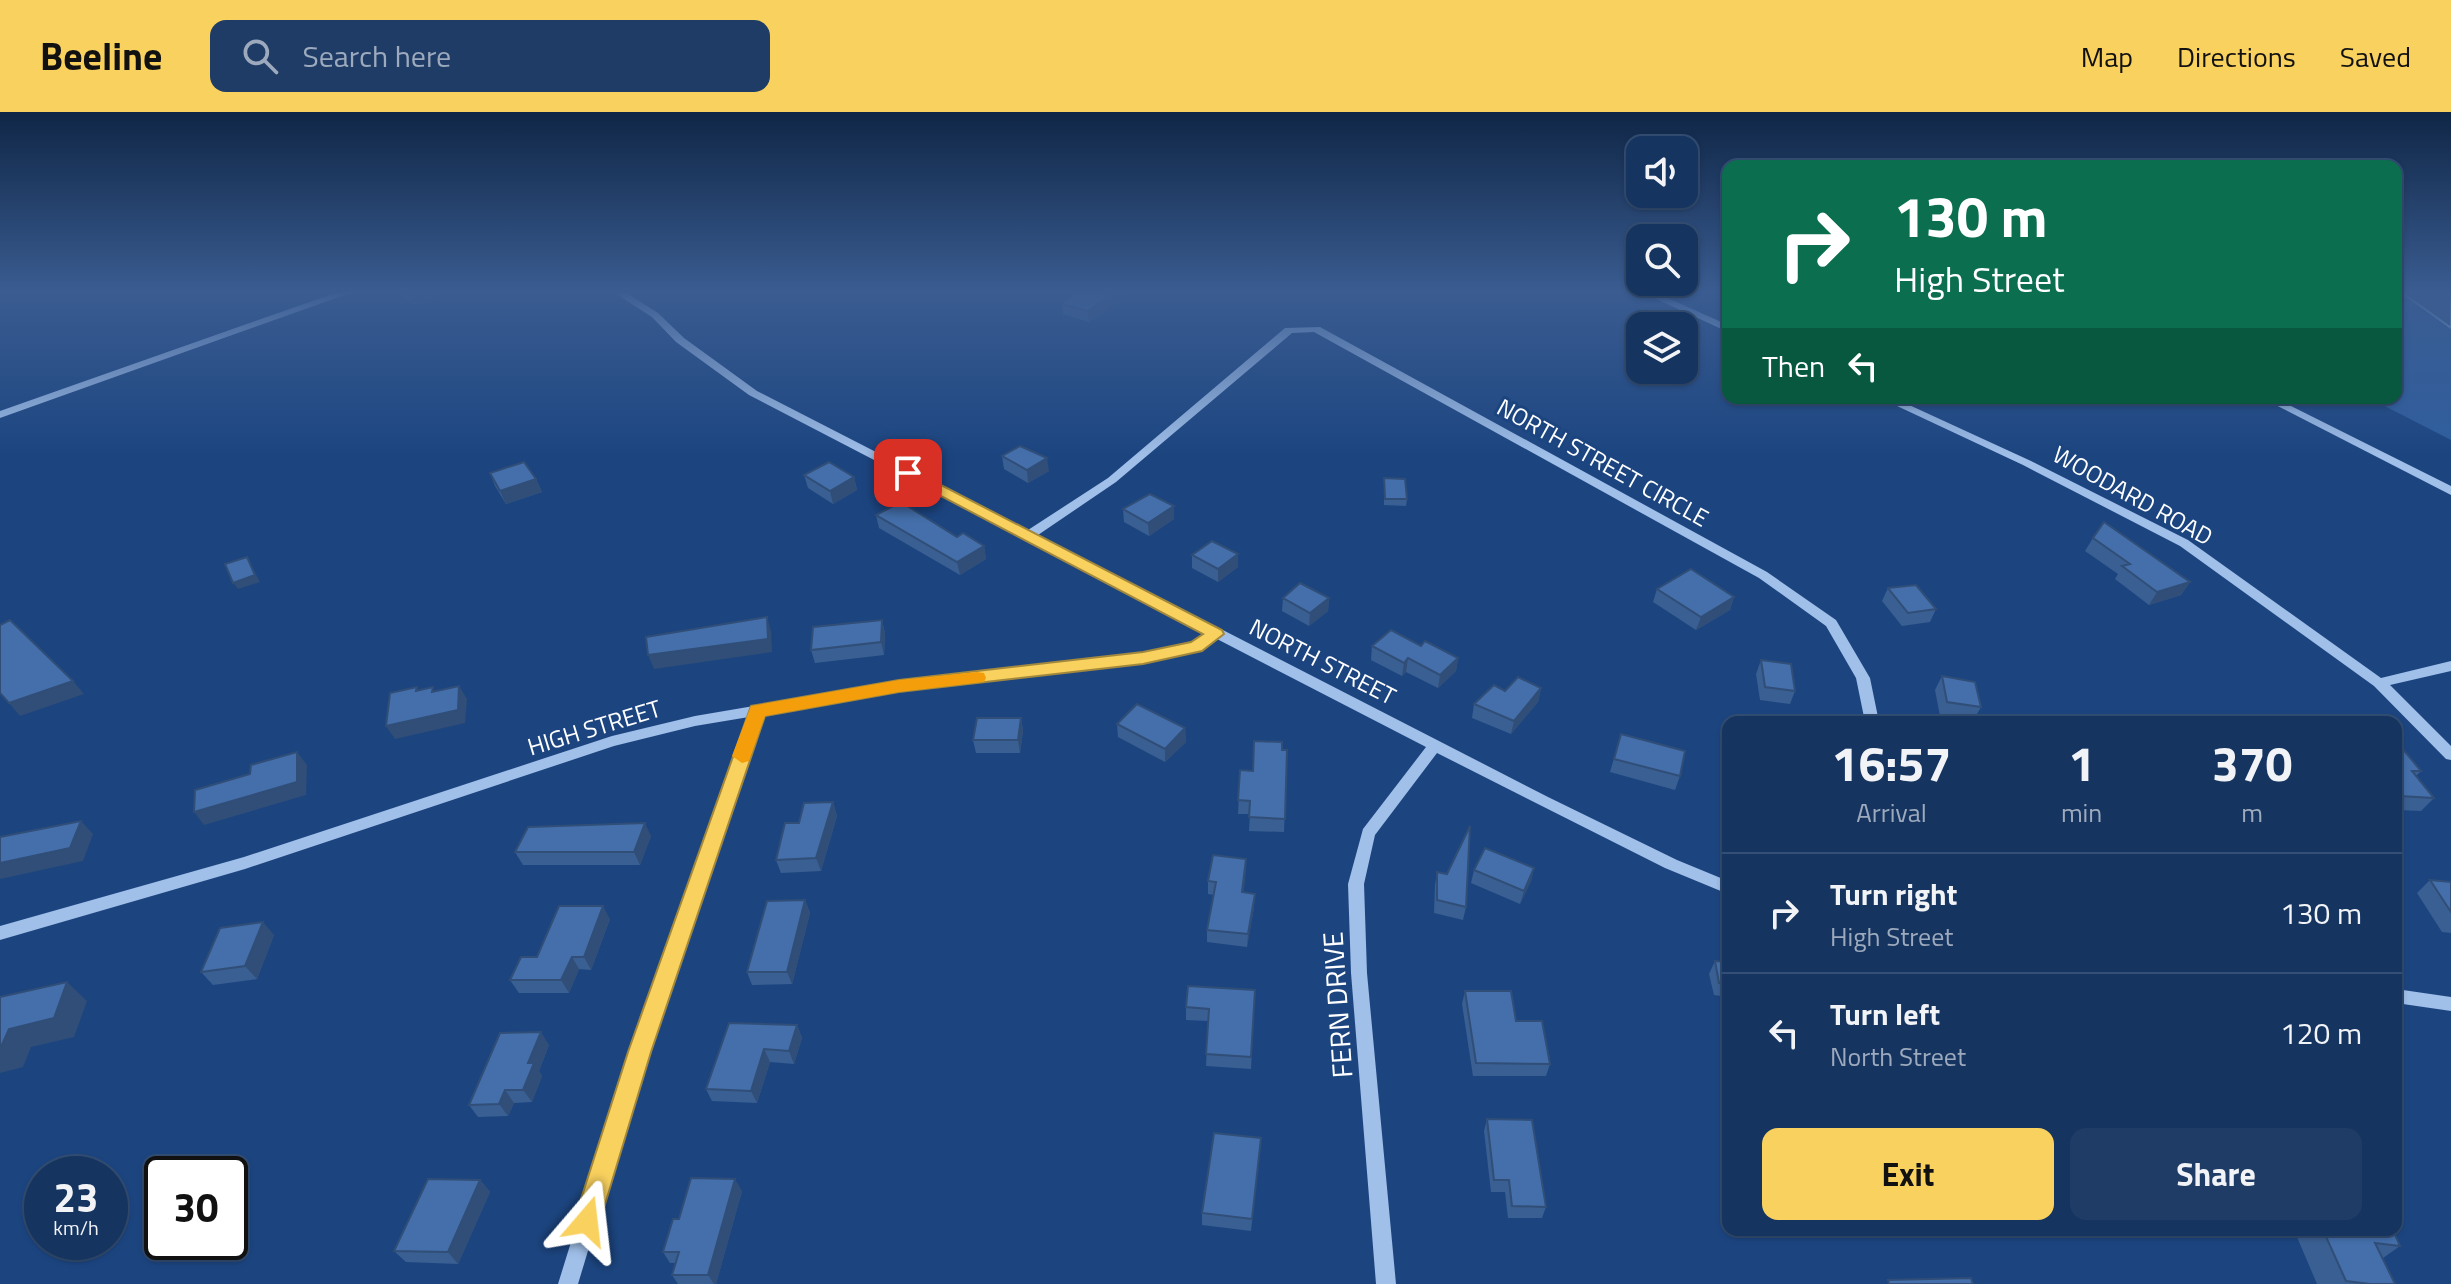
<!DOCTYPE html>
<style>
:root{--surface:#153460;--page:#1e3c66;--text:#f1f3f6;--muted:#9daabd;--line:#344f75;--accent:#f9d15e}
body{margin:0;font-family:"Titillium Web",sans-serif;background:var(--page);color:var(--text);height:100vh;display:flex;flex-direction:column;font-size:30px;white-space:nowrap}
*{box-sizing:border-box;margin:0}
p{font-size:26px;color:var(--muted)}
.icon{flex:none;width:44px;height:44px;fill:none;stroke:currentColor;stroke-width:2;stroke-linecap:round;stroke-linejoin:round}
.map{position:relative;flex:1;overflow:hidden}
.sheet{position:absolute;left:1722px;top:604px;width:680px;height:520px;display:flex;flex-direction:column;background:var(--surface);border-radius:16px;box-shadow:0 2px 6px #0004,0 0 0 2px var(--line)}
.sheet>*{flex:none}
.guide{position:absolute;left:1722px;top:48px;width:680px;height:244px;border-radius:16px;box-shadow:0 2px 6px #0004,0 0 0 2px var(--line);background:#0b6e4f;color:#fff;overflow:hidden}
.tools{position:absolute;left:1626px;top:24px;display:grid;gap:16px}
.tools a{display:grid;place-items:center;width:72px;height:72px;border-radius:16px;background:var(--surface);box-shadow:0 2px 6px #0004,0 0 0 2px var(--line);font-size:40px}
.speed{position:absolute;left:24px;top:1044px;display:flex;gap:16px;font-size:40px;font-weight:700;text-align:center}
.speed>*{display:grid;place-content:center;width:104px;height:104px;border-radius:50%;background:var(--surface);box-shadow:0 2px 6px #0004,0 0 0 2px var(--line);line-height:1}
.speed small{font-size:20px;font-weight:400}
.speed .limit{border:4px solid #111;border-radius:12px;background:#fff;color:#111}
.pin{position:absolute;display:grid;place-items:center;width:68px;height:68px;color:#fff;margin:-34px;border-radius:16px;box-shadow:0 4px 12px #0006}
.me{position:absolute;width:88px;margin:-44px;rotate:17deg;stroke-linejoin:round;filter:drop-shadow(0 0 6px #0008)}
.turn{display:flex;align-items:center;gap:28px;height:168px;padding:0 40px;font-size:36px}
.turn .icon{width:104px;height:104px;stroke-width:2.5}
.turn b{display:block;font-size:56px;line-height:68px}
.then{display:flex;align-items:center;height:76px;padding:0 40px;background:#0003;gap:16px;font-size:30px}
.eta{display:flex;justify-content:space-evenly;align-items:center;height:136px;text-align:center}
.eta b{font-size:48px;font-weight:700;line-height:56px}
.primary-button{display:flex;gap:16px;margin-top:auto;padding:16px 40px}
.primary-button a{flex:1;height:92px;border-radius:16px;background:var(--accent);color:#111;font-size:32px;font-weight:700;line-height:92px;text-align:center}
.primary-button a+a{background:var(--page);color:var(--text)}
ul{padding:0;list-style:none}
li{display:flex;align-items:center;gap:24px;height:120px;padding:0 40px;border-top:2px solid var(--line)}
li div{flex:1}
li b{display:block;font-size:30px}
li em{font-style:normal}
header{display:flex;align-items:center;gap:48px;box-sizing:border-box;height:112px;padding:0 40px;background:var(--accent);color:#111}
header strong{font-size:38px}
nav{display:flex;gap:44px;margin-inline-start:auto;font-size:28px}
.search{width:560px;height:72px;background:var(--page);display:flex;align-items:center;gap:20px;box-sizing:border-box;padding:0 28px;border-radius:16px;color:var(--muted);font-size:30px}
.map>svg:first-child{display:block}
.green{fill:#2f5e9e}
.water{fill:#3e5c87;stroke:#93baeb;stroke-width:2}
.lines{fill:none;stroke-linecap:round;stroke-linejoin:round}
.minor{fill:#a0bfe9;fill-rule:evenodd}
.wall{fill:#3a5f92}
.shaded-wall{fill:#304e77}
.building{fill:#446faa;stroke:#304e77;stroke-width:2}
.route{fill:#f9d15e;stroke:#a2883d;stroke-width:2}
.slow{fill:#f59e0b}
.labels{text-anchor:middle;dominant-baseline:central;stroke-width:6;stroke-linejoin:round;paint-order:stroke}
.street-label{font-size:24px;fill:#fff;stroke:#1c4580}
.near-street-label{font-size:28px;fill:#fff;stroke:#1c4580}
</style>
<header>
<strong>Beeline</strong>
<div class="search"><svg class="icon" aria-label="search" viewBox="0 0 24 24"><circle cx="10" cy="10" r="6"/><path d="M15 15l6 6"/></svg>Search here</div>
<nav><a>Map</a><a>Directions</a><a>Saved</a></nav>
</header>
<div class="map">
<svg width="2451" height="1172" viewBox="0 0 2451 1172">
<rect width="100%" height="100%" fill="#1c4580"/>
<!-- green -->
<path class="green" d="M2401,180L2451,216V328L2369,286H2396V181Z"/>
<!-- water -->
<path class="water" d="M2401,180H2451V216L2447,213Z"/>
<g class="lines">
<!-- minor -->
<g class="minor">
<path d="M338,180H353L0,306V299Z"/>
<path d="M613,180H625L658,201L684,226L757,279L1028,418L1108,366L1285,216L1320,215L1767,460L1836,508L1870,566L1879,610H1865L1856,566L1826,514L1759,466L1314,220L1292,221L1116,370L1038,423L1548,685L1677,748L1728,769V782L1665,756L1437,641L1375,723L1364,772L1367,861L1396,1172H1376L1351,861L1348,772L1363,717L1426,635L1217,527L1201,538L1143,551L899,579L764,602L648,940L578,1172H558L630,940L749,605L695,614L614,634L245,757L0,828V814L244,745L612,624L695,604L899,569L1143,541L1192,531L1207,521L749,283L676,230L652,205Z"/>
<path d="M1641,180H1654L1728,213V220Z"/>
<path d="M1880,286H1894L2031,349L2188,428L2381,566L2451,549V559L2390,573L2451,634V648L2446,647L2374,574L2180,434L2023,353Z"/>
<path d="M2262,286H2275L2451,374V383Z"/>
<path d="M2396,877L2451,885V899L2396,891Z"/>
</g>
</g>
<!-- wall -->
<g class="wall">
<path d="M396,180H441L442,183L415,193Z"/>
<path d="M1062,192L1104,200L1089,210L1063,202Z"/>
<path d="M1002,344L1049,359L1028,371L1004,357Z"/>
<path d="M490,361L536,367L542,380L506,392L495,374Z"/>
<path d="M804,363L854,365L857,378L833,392L808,376Z"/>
<path d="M1384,366L1407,387L1406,394L1384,393Z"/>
<path d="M1174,394V407L1149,424L1124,410L1123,397Z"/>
<path d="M876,403L957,425L984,434L986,447L960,463L879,416Z"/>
<path d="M2093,426L2190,470L2181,483L2149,493L2115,467L2118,462L2085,439Z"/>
<path d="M1192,443L1238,455L1218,470L1192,456Z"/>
<path d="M1888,476L1936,497L1930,510L1902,514L1882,489Z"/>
<path d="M1657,477L1734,485L1730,498L1696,518L1653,490Z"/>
<path d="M1283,486H1329L1328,499L1309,514L1282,499Z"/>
<path d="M882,508L885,521L884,543L815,551L811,538Z"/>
<path d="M1372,534H1421L1458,546L1456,559L1438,576L1406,560L1402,564L1371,548Z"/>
<path d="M1761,548L1795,579L1790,592L1760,588L1756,562Z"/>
<path d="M1942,564L1981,595L1973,609L1940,604L1935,578Z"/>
<path d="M1541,576L1538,590L1511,622L1472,606L1474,592Z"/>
<path d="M1021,606L1023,619L1020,641H976L973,628Z"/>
<path d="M1117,612L1185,616L1186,630L1165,650L1118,625Z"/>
<path d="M1621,622L1680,664L1675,678L1610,660Z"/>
<path d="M2396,629L2421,659L2416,664L2434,686L2421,699L2396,698Z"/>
<path d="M1282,638H1287L1284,720L1249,719L1250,702H1238L1240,658L1253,659Z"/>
<path d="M833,690L837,704L821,759L781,761L776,748L799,711Z"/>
<path d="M651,724L640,753H523L515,740Z"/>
<path d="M1246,747L1243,781L1254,795L1247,835L1207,830V818L1214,783L1208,782V769Z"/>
<path d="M1534,756L1531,769L1520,792L1471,771L1474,758Z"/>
<path d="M1437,760L1466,795L1463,808L1434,801L1435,773Z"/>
<path d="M2430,768L2451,770V821L2442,820L2417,781Z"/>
<path d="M805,788L810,801L792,872L752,873L747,860Z"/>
<path d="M610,807L591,858L579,857L569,881H519L510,868L537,845Z"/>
<path d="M274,823L257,867L213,873L201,860Z"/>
<path d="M1715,849L1728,850V885L1714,883L1709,862Z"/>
<path d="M1255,878L1251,957L1206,954L1208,909L1186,908V895Z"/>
<path d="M1465,879L1516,909L1550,952L1546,964H1473L1462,892Z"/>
<path d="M797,913L802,926L794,952L770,950L757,991L712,989L706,977Z"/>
<path d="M549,933L539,959L542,964L532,990L514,991L508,1004L478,1005L469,993Z"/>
<path d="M1487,1007L1546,1095L1542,1106H1508L1505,1080H1491L1484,1019Z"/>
<path d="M1261,1026L1251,1119L1202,1113V1101Z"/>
<path d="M480,1068L490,1080L458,1152L406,1150L394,1139Z"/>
<path d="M742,1079L716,1172H678L672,1163L675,1151H670L663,1140L679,1107Z"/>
<path d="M2294,1118H2393L2400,1134L2383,1146L2395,1172H2317Z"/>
</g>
<!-- shaded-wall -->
<g class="shaded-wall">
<path d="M417,180H441L442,183L415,193L410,183Z"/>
<path d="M1114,180H1129L1104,200L1089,210L1088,199Z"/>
<path d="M1047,346L1049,359L1028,371L1027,358Z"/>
<path d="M854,365L857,378L833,392L830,379Z"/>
<path d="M536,367L542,380L506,392L500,379Z"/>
<path d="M1174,394V407L1149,424L1148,411Z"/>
<path d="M984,434L986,447L960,463L957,450Z"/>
<path d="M1238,442V455L1218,470V457Z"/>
<path d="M247,445L260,470L238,477L233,471Z"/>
<path d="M2190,470L2181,483L2149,493L2157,480Z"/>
<path d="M1734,485L1730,498L1696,518L1701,505Z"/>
<path d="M1329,486L1328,499L1309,514L1310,501Z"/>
<path d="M767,505L771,519L772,540L654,557L648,543Z"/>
<path d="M882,508L885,521L884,543L881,530Z"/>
<path d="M1408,546L1406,560L1402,564L1404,551Z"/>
<path d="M1458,546L1456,559L1438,576L1440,563Z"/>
<path d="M73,569L84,582L20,604L9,591Z"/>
<path d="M459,574L467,587L465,611L395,627L386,614Z"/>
<path d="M1541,576L1538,590L1511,622L1514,609Z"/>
<path d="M1021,606L1023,619L1020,641L1018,628Z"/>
<path d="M1185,616L1186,630L1165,650V637Z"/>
<path d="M297,640L307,653L306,683L204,713L194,700Z"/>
<path d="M833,690L837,704L821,759L816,746Z"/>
<path d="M81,709L93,722L83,749L0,767V751Z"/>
<path d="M645,711L651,724L640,753L634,740Z"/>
<path d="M1246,747V760L1242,793V780Z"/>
<path d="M1534,756L1531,769L1520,792L1524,779Z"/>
<path d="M1255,782L1254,795L1247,835L1248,822Z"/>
<path d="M805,788L810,801L792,872L787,860Z"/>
<path d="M603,794L610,807L591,858L584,845Z"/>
<path d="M263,810L274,823L257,867L245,854Z"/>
<path d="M572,845L579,857L569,881L561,868Z"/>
<path d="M67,870L87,889L74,925L31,935L23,955L0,961V937L9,917Z"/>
<path d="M797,913L802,926L794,952L789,939Z"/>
<path d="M541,920L549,933L539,959L542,964L532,990L523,978L528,951Z"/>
<path d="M764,937L770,950L757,991L751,979Z"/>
<path d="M505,978L514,991L508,1004L499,992Z"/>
<path d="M735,1067L742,1079L716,1172H714L708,1163Z"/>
<path d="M480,1068L490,1080L458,1152L448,1140Z"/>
</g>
<!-- building -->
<g class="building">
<path d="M1076,180H1114L1088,199L1062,192Z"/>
<path d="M1020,334L1047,346L1027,358L1002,344Z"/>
<path d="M524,350L536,367L500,379L490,361Z"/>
<path d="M829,350L854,365L830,379L804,363Z"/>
<path d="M1384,366L1405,367L1407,387H1385Z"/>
<path d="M1150,382L1174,394L1148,411L1123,397Z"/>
<path d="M901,390L957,425L963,421L984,434L957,450L876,403Z"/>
<path d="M2104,410L2190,470L2157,480L2122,454L2130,452L2093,426Z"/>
<path d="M1212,429L1238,442L1218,457L1192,443Z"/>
<path d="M247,445L255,463L233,471L225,452Z"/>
<path d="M1691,457L1734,485L1701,505L1657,477Z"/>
<path d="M1300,471L1329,486L1310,501L1283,486Z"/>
<path d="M1916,473L1936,497L1908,501L1888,476Z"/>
<path d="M767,505L768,527L648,543L646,525Z"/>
<path d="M10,508L73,569L9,591L0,581V513Z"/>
<path d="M882,508L881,530L811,538L813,515Z"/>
<path d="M1391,518L1421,534L1425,529L1458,546L1440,563L1408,546L1404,551L1372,534Z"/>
<path d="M1761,548L1791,552L1795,579L1765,575Z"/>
<path d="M1942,564L1975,570L1981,595L1947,590Z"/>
<path d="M1518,565L1541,576L1514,609L1474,592L1494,573L1505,579Z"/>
<path d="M459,574L458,598L386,614L390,581L417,575L416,579L433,575L432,580Z"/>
<path d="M1137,592L1185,616L1165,637L1117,612Z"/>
<path d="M977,606H1021L1018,628H973Z"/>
<path d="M1621,622L1685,639L1680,664L1614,647Z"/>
<path d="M1254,629L1282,630V638H1287L1285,707L1249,705L1250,689L1238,688L1240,658L1253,659Z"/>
<path d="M2396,629L2421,659H2412L2434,686L2400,684L2396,679Z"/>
<path d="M297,640V670L194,700L195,678L250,662L251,653Z"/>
<path d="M833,690L816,746L776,748L785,711H799L804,691Z"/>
<path d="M81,709L70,736L0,751V725Z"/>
<path d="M645,711L634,740H515L528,715Z"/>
<path d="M1470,714L1466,795L1437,788V760L1447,762Z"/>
<path d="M1485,736L1534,756L1524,779L1474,758Z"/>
<path d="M1213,743L1246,747L1242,780L1255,782L1248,822L1207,818L1216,770L1208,769Z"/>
<path d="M2430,768L2451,770V800Z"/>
<path d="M805,788L787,860H747L767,789Z"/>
<path d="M559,794H603L584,845H572L561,868H510L521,845H537Z"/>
<path d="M263,810L245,854L201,860L220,816Z"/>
<path d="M1715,849L1728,850V871H1719Z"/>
<path d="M67,870L54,906L9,917L0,937V885Z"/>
<path d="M1188,874L1255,878L1251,945L1206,942L1209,897L1186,895Z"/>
<path d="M1465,879H1511L1516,909H1542L1550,952L1476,951Z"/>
<path d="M729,911L797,913L789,939L764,937L751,979L706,977Z"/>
<path d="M541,920L528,951H534L523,978H505L499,992L469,993L500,921Z"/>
<path d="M1487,1007L1532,1008L1546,1095L1512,1094L1509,1068H1494Z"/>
<path d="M1214,1021L1261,1026L1252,1107L1202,1101Z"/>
<path d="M691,1066L735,1067L708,1163H672L679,1140H663L673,1107H679Z"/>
<path d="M428,1067L480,1068L448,1140L394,1139Z"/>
<path d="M2323,1118H2393L2400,1134L2375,1131L2395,1172H2370L2346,1169Z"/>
<path d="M1971,1166L1973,1172H1889L1888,1168Z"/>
</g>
<!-- sky -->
<linearGradient id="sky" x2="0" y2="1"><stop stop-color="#0f2646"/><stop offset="0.52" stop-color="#3a5c91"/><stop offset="1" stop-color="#3a5c91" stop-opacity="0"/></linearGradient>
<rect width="2451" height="345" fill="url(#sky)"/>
<!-- route -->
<path class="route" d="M908,356L1222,518L1224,522L1202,539L1143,552L899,580L765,604L651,940L600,1109L596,1118L587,1121L578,1118L574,1109L628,940L751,594L899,568L1143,540L1191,530L1203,522L903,364L901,361Z"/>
<!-- slow -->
<path class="slow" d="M977,560L984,561L986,566L984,570L899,580L765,604L749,649L742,651L732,644L751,594L899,568Z"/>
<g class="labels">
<!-- street labels -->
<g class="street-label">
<text transform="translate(1603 350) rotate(29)">NORTH STREET CIRCLE</text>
<text transform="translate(2133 383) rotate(29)">WOODARD ROAD</text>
<text transform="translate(1323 549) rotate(27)">NORTH STREET</text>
<text transform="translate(594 615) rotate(-17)">HIGH STREET</text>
</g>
<!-- near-street labels -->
<g class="near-street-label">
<text transform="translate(1337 893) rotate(-94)">FERN DRIVE</text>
</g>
</g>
</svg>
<div class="tools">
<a><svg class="icon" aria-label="sound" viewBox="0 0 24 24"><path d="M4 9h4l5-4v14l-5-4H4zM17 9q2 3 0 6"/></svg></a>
<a><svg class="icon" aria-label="search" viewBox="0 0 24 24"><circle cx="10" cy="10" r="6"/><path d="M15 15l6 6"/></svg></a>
<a><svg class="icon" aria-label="layers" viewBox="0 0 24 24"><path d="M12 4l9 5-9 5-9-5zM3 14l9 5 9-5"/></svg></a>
</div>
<div class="speed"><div>23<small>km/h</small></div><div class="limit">30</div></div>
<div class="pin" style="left:908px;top:361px;background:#d93025"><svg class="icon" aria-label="arrive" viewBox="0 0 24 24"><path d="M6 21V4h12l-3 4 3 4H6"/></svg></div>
<svg class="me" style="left:587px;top:1109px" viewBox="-20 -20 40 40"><path d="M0-17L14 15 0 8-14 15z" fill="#f9d15e" stroke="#fff" stroke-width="4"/></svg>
<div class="guide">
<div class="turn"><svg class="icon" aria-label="right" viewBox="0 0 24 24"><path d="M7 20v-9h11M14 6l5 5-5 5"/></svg><div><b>130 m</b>High Street</div></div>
<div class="then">Then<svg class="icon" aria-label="left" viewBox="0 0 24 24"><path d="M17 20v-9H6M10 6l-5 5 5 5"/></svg></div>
</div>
<section class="sheet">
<div class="eta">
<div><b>16:57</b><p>Arrival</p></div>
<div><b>1</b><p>min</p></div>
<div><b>370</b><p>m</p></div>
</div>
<ul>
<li><svg class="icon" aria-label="right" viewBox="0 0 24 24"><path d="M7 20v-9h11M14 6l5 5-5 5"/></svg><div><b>Turn right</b><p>High Street</p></div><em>130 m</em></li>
<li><svg class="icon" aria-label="left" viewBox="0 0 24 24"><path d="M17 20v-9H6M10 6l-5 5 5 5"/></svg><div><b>Turn left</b><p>North Street</p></div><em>120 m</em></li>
</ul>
<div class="primary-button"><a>Exit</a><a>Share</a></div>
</section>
</div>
